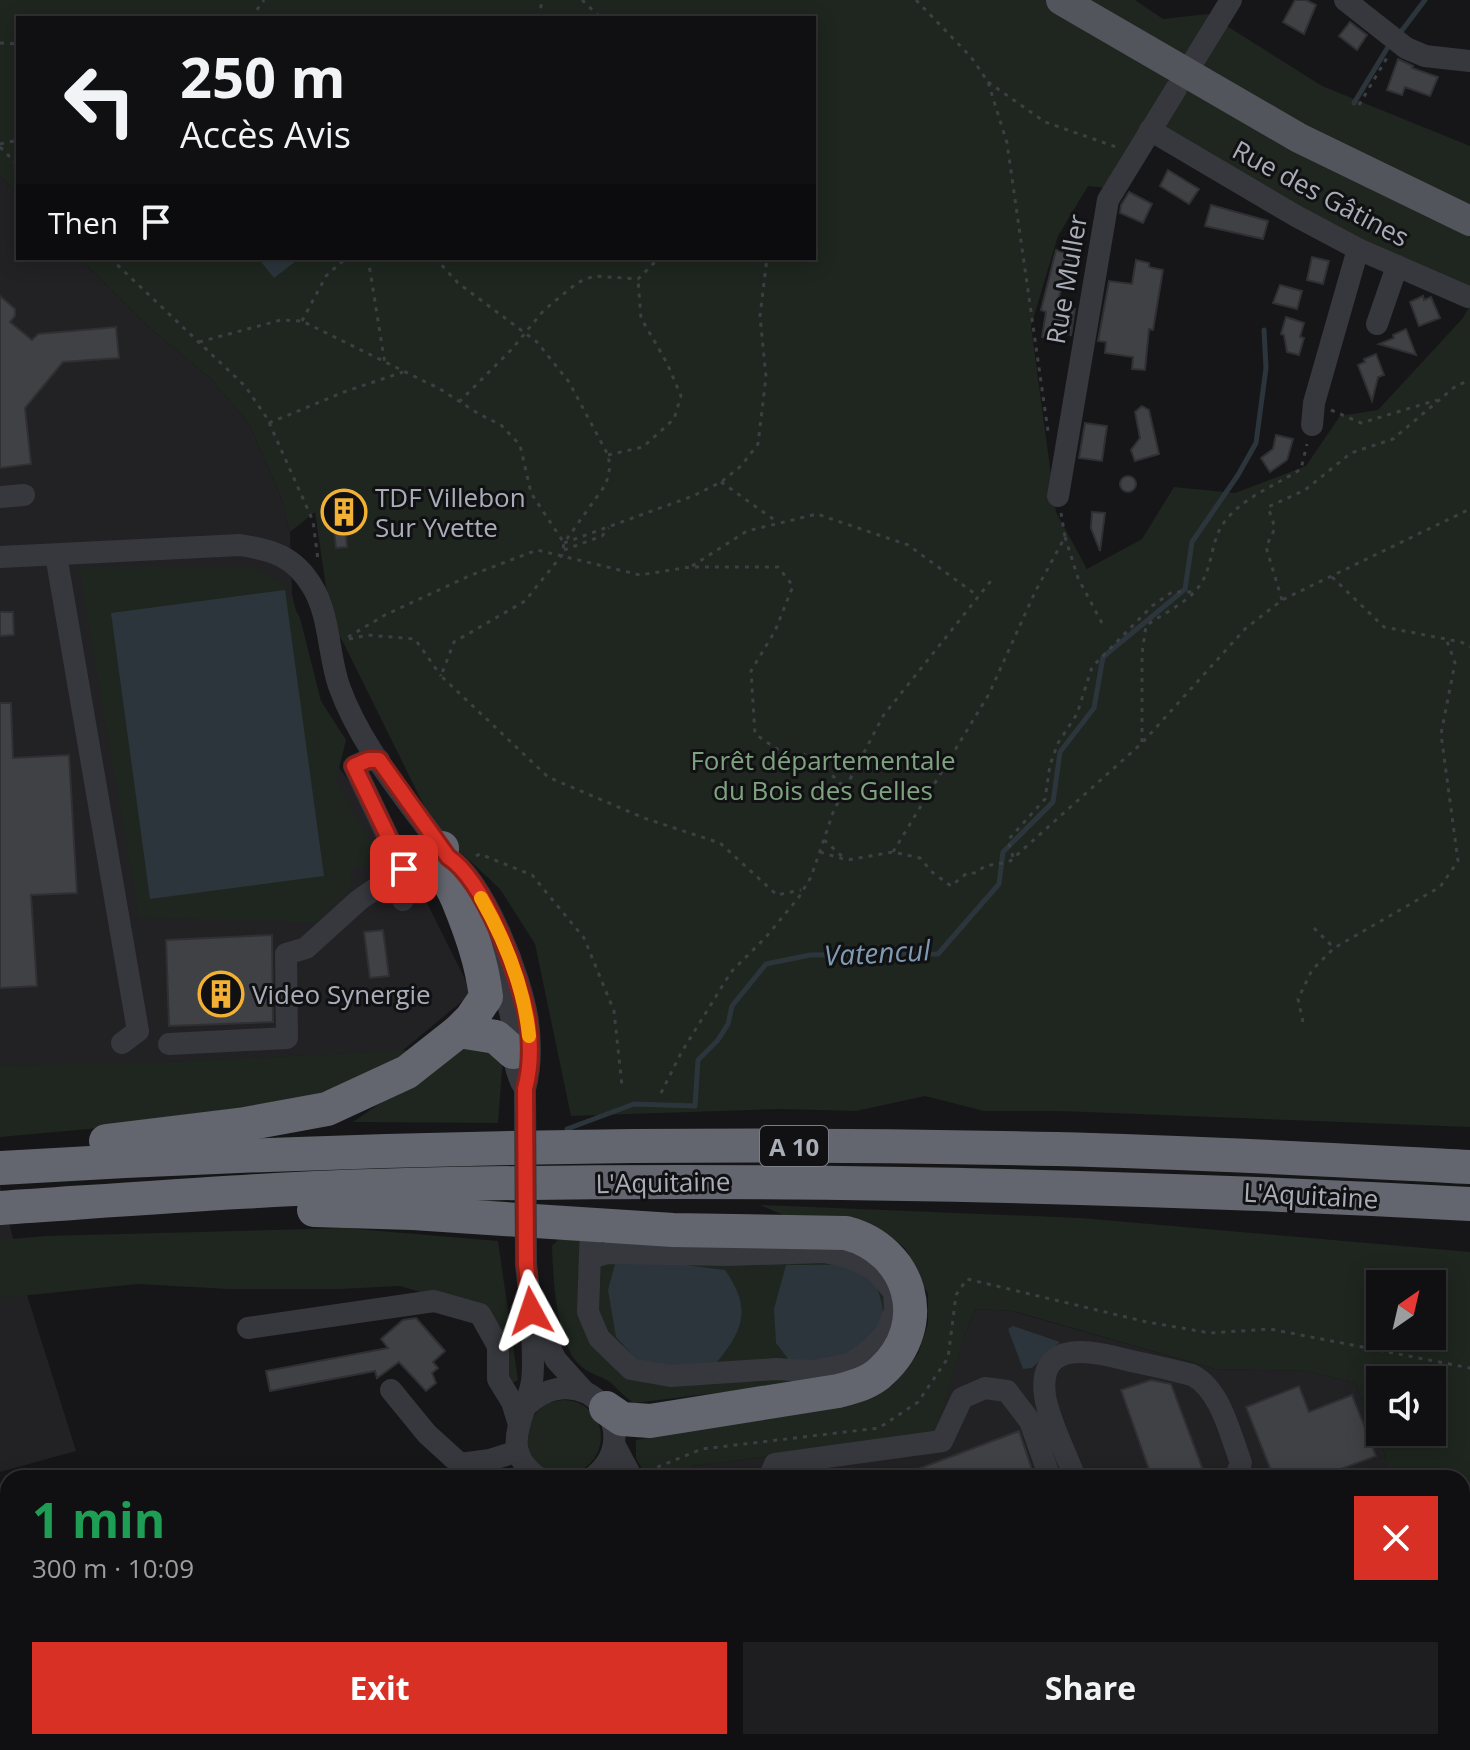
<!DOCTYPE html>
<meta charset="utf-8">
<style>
:root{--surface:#101012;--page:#1e1e20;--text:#f1f3f6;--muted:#9c9d9f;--line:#303032;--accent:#d93025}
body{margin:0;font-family:"Open Sans",sans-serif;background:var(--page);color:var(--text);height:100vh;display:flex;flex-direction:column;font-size:30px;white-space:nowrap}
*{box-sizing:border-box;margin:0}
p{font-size:26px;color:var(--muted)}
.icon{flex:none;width:44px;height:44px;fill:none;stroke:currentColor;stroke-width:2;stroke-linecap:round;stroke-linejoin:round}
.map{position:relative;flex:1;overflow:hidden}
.sheet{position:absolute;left:0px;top:1470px;width:1470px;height:280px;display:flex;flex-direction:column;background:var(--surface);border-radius:24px 24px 0 0;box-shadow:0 4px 20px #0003,0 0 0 2px var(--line)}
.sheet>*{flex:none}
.top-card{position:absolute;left:16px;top:16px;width:800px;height:244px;border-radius:0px;box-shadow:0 4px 20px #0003,0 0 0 2px var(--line);background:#101012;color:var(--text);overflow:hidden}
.needle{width:52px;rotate:34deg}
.buttons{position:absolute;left:1366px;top:1270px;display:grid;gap:16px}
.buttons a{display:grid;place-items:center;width:80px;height:80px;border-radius:0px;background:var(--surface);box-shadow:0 4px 20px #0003,0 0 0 2px var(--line);font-size:40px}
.pin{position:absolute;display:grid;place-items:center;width:68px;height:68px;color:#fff;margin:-34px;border-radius:16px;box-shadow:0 4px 12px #0006}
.me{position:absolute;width:88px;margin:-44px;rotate:355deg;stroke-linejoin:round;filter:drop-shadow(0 0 6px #0008)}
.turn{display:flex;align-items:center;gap:28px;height:168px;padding:0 32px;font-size:36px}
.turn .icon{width:104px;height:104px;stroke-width:2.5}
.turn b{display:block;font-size:56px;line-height:68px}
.then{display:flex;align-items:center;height:76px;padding:0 32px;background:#0003;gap:16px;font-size:30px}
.round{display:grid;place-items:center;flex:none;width:84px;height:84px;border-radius:0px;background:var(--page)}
.head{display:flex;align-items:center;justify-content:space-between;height:136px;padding:0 32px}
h1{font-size:48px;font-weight:700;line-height:60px;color:#1e9e55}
.cta{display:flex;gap:16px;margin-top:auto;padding:16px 32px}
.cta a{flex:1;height:92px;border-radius:0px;background:var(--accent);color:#fff;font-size:32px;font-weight:700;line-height:92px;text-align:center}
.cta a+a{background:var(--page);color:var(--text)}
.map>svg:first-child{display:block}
.built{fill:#222225}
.green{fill:#1e261f;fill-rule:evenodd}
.water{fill:#2c353c}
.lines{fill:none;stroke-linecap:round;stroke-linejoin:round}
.stream{stroke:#2c353c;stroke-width:5}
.building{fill:#404145;stroke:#303034;stroke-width:2}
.path{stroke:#3d3f44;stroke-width:3;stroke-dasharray:4 6;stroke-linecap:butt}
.minor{stroke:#37383d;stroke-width:22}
.major{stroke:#53555c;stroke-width:30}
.highway{stroke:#63666e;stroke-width:34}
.minor-bridge{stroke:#37383d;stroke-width:22}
.route-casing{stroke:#8d1f18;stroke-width:20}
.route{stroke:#d93025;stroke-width:14}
.slow{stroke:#f59e0b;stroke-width:14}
.labels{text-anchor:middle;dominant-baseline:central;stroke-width:6;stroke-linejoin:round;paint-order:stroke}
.shield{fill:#111113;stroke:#7b7e86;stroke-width:2}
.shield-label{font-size:24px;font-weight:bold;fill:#a8adb8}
.street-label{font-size:26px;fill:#a8adb8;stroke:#111113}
.poi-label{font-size:26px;fill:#a8adb8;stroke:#111113;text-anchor:start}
.park-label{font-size:26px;fill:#7fa381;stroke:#111113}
.water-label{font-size:28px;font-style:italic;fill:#7f9bb3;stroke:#111113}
</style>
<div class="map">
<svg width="1470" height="1750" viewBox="0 0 1470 1750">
<rect width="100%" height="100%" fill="#161618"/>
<!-- built -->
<g class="built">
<path d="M0,176L18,195V258H80L144,323L211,379L249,424L282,500L290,532L292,594L331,757L401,851L472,993L402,1051L0,1070Z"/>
<path d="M0,1186L27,1295L76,1451L0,1472Z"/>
<path d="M976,1309L1012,1311L1215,1369L1308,1371L1355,1383L1384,1452L1390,1478H696L692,1466L933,1437L965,1334Z"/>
<path d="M1462,1698L1470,1720V1750H800L797,1742H1462Z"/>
</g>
<!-- green -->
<g class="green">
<path d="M0,0H1135L1163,19L1208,14L1322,86L1470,146V290L1343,233L1150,123L1107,188L1088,186L1058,236L1031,326L1056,512L1087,569L1142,539L1174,487L1235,493L1306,466L1340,416L1378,410L1463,318L1470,305V1127L1060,1111H984L925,1096L856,1111L780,1109L571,1116L535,944L500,889L435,828L342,640L337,635L326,587L315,512L290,532L282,500L249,424L211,379L144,323L80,258H814V18H18V195L0,176Z"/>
<path d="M79,567H250L281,582L300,618L321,701L346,740L336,781L378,853L374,864L351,869L352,887L316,923L139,917Z"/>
<path d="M461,1047H481L503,1057L498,1123L353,1122Z"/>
<path d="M411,1050L340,1095L242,1115L0,1137V1066L165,1062Z"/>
<path d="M760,1205L1081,1218L1470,1252V1720L1462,1698V1478H1390L1384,1452L1355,1383L1308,1371L1215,1369L1013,1311L976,1309L965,1334L934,1437L692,1466L696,1478H648L636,1459V1440L864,1401L893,1385L918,1354L928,1324V1294L905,1248L888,1234L852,1223L783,1215ZM1380,1284H1432V1336H1380ZM1380,1380H1432V1432H1380Z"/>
<path d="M345,1228L498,1241L518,1380L507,1386L482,1310L400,1286L340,1289H228L138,1284L0,1298V1240L46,1236Z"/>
<path d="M560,1238L884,1267L892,1349L783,1385L634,1403C624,1397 618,1389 610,1382C601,1376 590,1374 582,1367C556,1347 553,1277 552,1246Z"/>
<circle cx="564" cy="1437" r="37"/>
</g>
<!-- water -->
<g class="water">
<path d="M258,258H300L274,278Z"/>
<path d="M285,590L324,876L150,899L111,613Z"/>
<path d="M615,1264H677L725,1270C751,1308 745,1328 717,1362L673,1369L636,1359L616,1337L608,1290Z"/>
<path d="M786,1265C839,1266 882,1254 884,1324L843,1361L792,1364L776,1343L774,1309Z"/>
<path d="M1013,1326L1060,1342L1032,1368L1023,1369L1008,1329Z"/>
</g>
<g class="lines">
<!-- stream -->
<g class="stream">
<path d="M1400,33L1425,0"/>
<path d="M1354,103L1388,47"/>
<path d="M1185,589L1192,542L1238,475L1256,443L1266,368L1264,330"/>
<path d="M567,1129L634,1104L695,1106L698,1060L718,1040L728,1024L732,1006L766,964L810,955L938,954L999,884L1003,852L1053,802L1060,752L1094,708L1103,657L1184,590"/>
</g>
</g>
<!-- building -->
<g class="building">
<path d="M1295,0H1306L1316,5L1304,34L1283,22Z"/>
<path d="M1350,22L1367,35L1357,50L1339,36Z"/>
<path d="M1398,59L1413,66L1412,68L1438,77L1430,96L1405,87L1402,95L1387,90Z"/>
<path d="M1168,170L1199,189L1189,204L1160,186Z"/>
<path d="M1129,192L1152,204L1143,223L1120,213L1121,205Z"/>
<path d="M1211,205L1268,221L1263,239L1205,226Z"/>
<path d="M1056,250L1072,255L1068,277L1064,276L1057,306L1075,309L1071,335L1057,332L1052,339L1042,337L1046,312L1041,310Z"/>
<path d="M1312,257L1329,261L1323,284L1307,280Z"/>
<path d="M1136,260L1149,263V267L1163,270L1153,330L1149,329L1145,370L1132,369L1133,357L1105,353L1106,342L1098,341L1109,281L1132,284Z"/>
<path d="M1280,285L1302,291L1297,309L1273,303Z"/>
<path d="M0,296L15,309V316L10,322L32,340L38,334L116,327L119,358L63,362L25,408L31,464L0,468Z"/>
<path d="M1423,296L1424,300L1431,297L1440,318L1419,326L1410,302Z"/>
<path d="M1286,317L1304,323L1300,337L1304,338L1299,355L1287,352L1284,335L1281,334Z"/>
<path d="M1406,329L1416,355L1379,344L1394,338L1393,335Z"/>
<path d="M1376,354L1384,375L1378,377L1372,401L1358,365L1365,362L1364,359Z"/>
<path d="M1142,406L1149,410L1159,454L1135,461L1131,450L1140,438L1135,412Z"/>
<path d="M1085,423L1107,426L1102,461L1079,458Z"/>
<path d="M1276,435L1293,439L1287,460L1270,472L1261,458L1273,449Z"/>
<circle cx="1128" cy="484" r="8"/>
<path d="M344,495L347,505L356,503L358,519L345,520L347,547L336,548L330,498Z"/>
<path d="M1092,512L1105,513L1100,551L1091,528Z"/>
<path d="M0,612H13L14,635L0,636Z"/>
<path d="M0,703H11L13,758L69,755L77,893L31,895L37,986L0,988Z"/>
<path d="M383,930L389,976L370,978L364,932Z"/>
<path d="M272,935L273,1022L169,1026L166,940Z"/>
<path d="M416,1318L445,1351L433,1362L438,1368L432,1373L436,1383L426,1391L399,1362L377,1378L375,1371L270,1391L266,1371L388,1348L381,1339L403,1320Z"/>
<path d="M1151,1380L1171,1384L1206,1478H1152L1121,1390Z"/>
<path d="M1299,1386L1309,1412L1352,1395L1376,1456L1317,1478H1274L1246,1407Z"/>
<path d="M1019,1431L1035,1478H898L897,1477Z"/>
</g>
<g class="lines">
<!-- path -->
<g class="path">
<path d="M582,0L601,18"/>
<path d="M916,0L971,57L988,82L1007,143L1048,431"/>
<path d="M251,18L264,0"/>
<path d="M539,18L542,0"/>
<path d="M0,43L18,44"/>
<path d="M988,82L1045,122L1119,148"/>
<path d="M1359,105L1388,56"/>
<path d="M0,144L18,140"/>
<path d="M0,147L18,165"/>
<path d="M110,258L245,386L267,418L313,521L318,560"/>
<path d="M368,258L385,364"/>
<path d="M435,258L458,283L537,342L569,382L608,455L610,467L606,484L564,543L562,555L525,601L454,642L441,676L548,777L644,818L720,843L777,895L801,890"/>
<path d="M302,321L326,276L346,258"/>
<path d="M199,342L281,320L302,321L440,389L479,414L501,425L520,445L531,493L564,543"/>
<path d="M459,402L512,349L544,310L577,283L594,276L638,279L659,258"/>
<path d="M1331,410L1361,423L1437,400"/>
<path d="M269,423L344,392L403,372"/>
<path d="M608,455L643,447L674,419L681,396L667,363L641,318L638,279"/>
<path d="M721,482L776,521"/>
<path d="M1065,537L1078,578L1103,625"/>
<path d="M564,543L693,496L721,482L741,466L758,444L766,377L760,316L767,258"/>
<path d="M564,550L602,536L609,528"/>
<path d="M692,566L747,531L817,514L908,545L978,596"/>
<path d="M1332,577L1384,627L1461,642L1470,647"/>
<path d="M1282,600L1266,547L1275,528L1268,507L1305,490L1351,453L1393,439L1457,385L1470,381"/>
<path d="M348,637L385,615L469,576L537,550L640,575L690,567H778L793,586L775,631L751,671L755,734L790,758L810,753L845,788"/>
<path d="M349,639L368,635L415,639L441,676"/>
<path d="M1142,742V654L1146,626C1163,613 1188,603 1200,585C1212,568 1211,544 1221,527C1238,499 1275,486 1301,469L1307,444"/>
<path d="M824,840L844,858"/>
<path d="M820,852L847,860L893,852L920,858L932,872L951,886L967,873H976L985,866L1009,862L1142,743L1245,629L1282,600L1470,509"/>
<path d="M893,852L989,694L1035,592L1065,537L1061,513"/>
<path d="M476,856L480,854L532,875L584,938L614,1011L622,1086"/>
<path d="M1013,857L1008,840L1045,799L1050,765L1058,743L1077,714L1092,667L1152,606L1172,592H1193"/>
<path d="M1314,928L1334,948"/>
<path d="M1303,1022L1298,999L1312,970L1334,948L1440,887L1458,861L1441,734L1455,663L1447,641"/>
<path d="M661,1093L681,1053L731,972L766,937L799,897L811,877L834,810L883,716L994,577"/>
<path d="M648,1471L702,1449L879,1428L918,1402L948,1358L956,1295L967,1279L1147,1322L1210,1333L1270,1329L1470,1368"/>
</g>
<!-- minor -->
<g class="minor">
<path d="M1345,0L1406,48L1425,56L1470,61"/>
<path d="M1193,62L1231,0"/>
<path d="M1150,130L1296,216L1358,249L1468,297"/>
<path d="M1377,324L1397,266"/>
<path d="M1312,425L1314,403L1358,249"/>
<path d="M1058,496L1108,200L1176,89"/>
<path d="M0,497L24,495"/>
<path d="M56,555L138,1031L122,1043"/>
<path d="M0,557L240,545C272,550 294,556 312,586C330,615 328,654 339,686C362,750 410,803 448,857"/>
<path d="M379,760H368L354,766L409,881L403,900"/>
<path d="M448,857C485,882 522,978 528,1022C531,1045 531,1067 525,1089"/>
<path d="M488,938C497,964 505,989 511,1016C516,1046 509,1062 525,1089"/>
<path d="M169,1044L287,1038L286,954L306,948L359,900L404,869"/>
<path d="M590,1258L608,1253L727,1255L825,1252L851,1258L874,1269L894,1292L895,1311L886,1333L871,1349L849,1364L813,1371L776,1369L671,1376L631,1369L599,1338L588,1312L591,1226"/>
<path d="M526,1264L531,1311L556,1360L583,1390"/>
<path d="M531,1311C531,1333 535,1359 532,1381C526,1418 497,1448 539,1478"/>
<path d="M248,1328L434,1301L480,1314L498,1346V1379L512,1402L518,1421"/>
<path d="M391,1390L427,1434L460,1464L490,1460L518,1451"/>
<path d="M524,1408C581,1350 651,1433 592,1478"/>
<path d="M614,1444L632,1478"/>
<path d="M769,1478L775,1464L942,1441L962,1398L985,1388L1007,1391L1030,1421L1050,1478"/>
<path d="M1075,1478C1066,1453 1049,1421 1045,1396C1037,1336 1096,1352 1131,1361C1151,1365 1172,1370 1192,1375C1221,1390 1230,1434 1241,1463L1235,1478"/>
<path d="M765,1742L767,1750"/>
<path d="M1241,1742L1244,1750"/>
<path d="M1284,1742L1287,1750"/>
<path d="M1162,1750L1182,1742"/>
</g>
<!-- major -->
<path class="major" d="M1061,0L1299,138L1470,221"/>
<!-- highway -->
<g class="highway">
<path d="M459,1031L496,1037L513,1052"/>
<path d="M106,1141L245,1124L327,1109L407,1072L459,1031L471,1019L486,997C482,963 471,932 458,900C448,877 441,875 442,848"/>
<path d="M0,1168C352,1147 704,1141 1056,1149C1194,1152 1332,1160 1470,1167"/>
<path d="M0,1208C135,1199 271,1188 406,1185C761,1177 1115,1185 1470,1204"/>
<path d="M314,1210L413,1213L673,1230L846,1233C911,1250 933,1324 882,1371C870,1383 853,1387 838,1391L650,1421L622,1419L606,1408"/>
</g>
<!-- minor-bridge -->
<path class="minor-bridge" d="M525,1089L526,1264"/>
</g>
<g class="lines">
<!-- route casing -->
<g class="route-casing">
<path id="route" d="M404,869L354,766L368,760H379L448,857C485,881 521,979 528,1022C531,1045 531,1067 525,1089L526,1264L531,1311"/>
</g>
<!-- route -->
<use href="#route" class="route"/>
<!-- slow -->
<path class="slow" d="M481,898C505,940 524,988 529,1036"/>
</g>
<!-- icons -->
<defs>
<g id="building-ring" transform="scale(2.3)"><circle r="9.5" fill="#111113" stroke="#f2b134" stroke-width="1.5"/><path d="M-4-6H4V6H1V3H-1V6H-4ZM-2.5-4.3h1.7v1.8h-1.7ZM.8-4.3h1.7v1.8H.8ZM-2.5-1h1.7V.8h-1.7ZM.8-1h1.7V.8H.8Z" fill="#f2b134"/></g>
</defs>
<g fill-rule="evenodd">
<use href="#building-ring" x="344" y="512"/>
<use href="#building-ring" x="221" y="994"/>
</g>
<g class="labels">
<!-- shield labels -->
<rect class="shield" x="760" y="1126" width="68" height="40" rx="6"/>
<g class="shield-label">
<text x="794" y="1146">A 10</text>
</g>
<!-- street labels -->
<g class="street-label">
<text transform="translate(1321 193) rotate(28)">Rue des Gâtines</text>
<text transform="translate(1066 279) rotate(-80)">Rue Muller</text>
<text transform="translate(663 1182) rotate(-1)">L'Aquitaine</text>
<text transform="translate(1311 1195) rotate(3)">L'Aquitaine</text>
</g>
<!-- poi labels -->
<g class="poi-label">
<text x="375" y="497">TDF Villebon<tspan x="375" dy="30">Sur Yvette</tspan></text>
<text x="252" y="994">Video Synergie</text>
</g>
<!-- park labels -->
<g class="park-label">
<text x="823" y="760">Forêt départementale<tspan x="823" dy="30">du Bois des Gelles</tspan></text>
</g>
<!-- water labels -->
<g class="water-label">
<text transform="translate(877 952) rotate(-3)">Vatencul</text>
</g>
</g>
</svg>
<div class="buttons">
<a><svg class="needle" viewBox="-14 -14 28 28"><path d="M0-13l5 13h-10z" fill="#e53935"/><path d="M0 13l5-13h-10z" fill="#9c9d9f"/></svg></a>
<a><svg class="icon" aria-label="sound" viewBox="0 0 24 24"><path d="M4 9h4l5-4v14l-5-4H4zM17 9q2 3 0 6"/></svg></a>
</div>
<div class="pin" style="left:404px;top:869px;background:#d93025"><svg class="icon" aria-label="arrive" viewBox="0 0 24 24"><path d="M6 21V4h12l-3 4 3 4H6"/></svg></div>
<svg class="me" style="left:531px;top:1311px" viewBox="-20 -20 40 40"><path d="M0-17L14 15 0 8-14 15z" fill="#d93025" stroke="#fff" stroke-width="4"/></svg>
<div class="top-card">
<div class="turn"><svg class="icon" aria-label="left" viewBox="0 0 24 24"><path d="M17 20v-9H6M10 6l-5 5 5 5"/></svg><div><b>250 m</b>Accès Avis</div></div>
<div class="then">Then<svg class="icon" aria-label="arrive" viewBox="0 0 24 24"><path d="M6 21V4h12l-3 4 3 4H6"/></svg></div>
</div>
<section class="sheet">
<div class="head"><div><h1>1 min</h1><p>300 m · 10:09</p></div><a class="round" style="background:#d93025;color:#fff"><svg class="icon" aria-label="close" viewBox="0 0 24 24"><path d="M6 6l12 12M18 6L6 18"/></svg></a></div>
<div class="cta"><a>Exit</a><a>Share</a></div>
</section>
</div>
